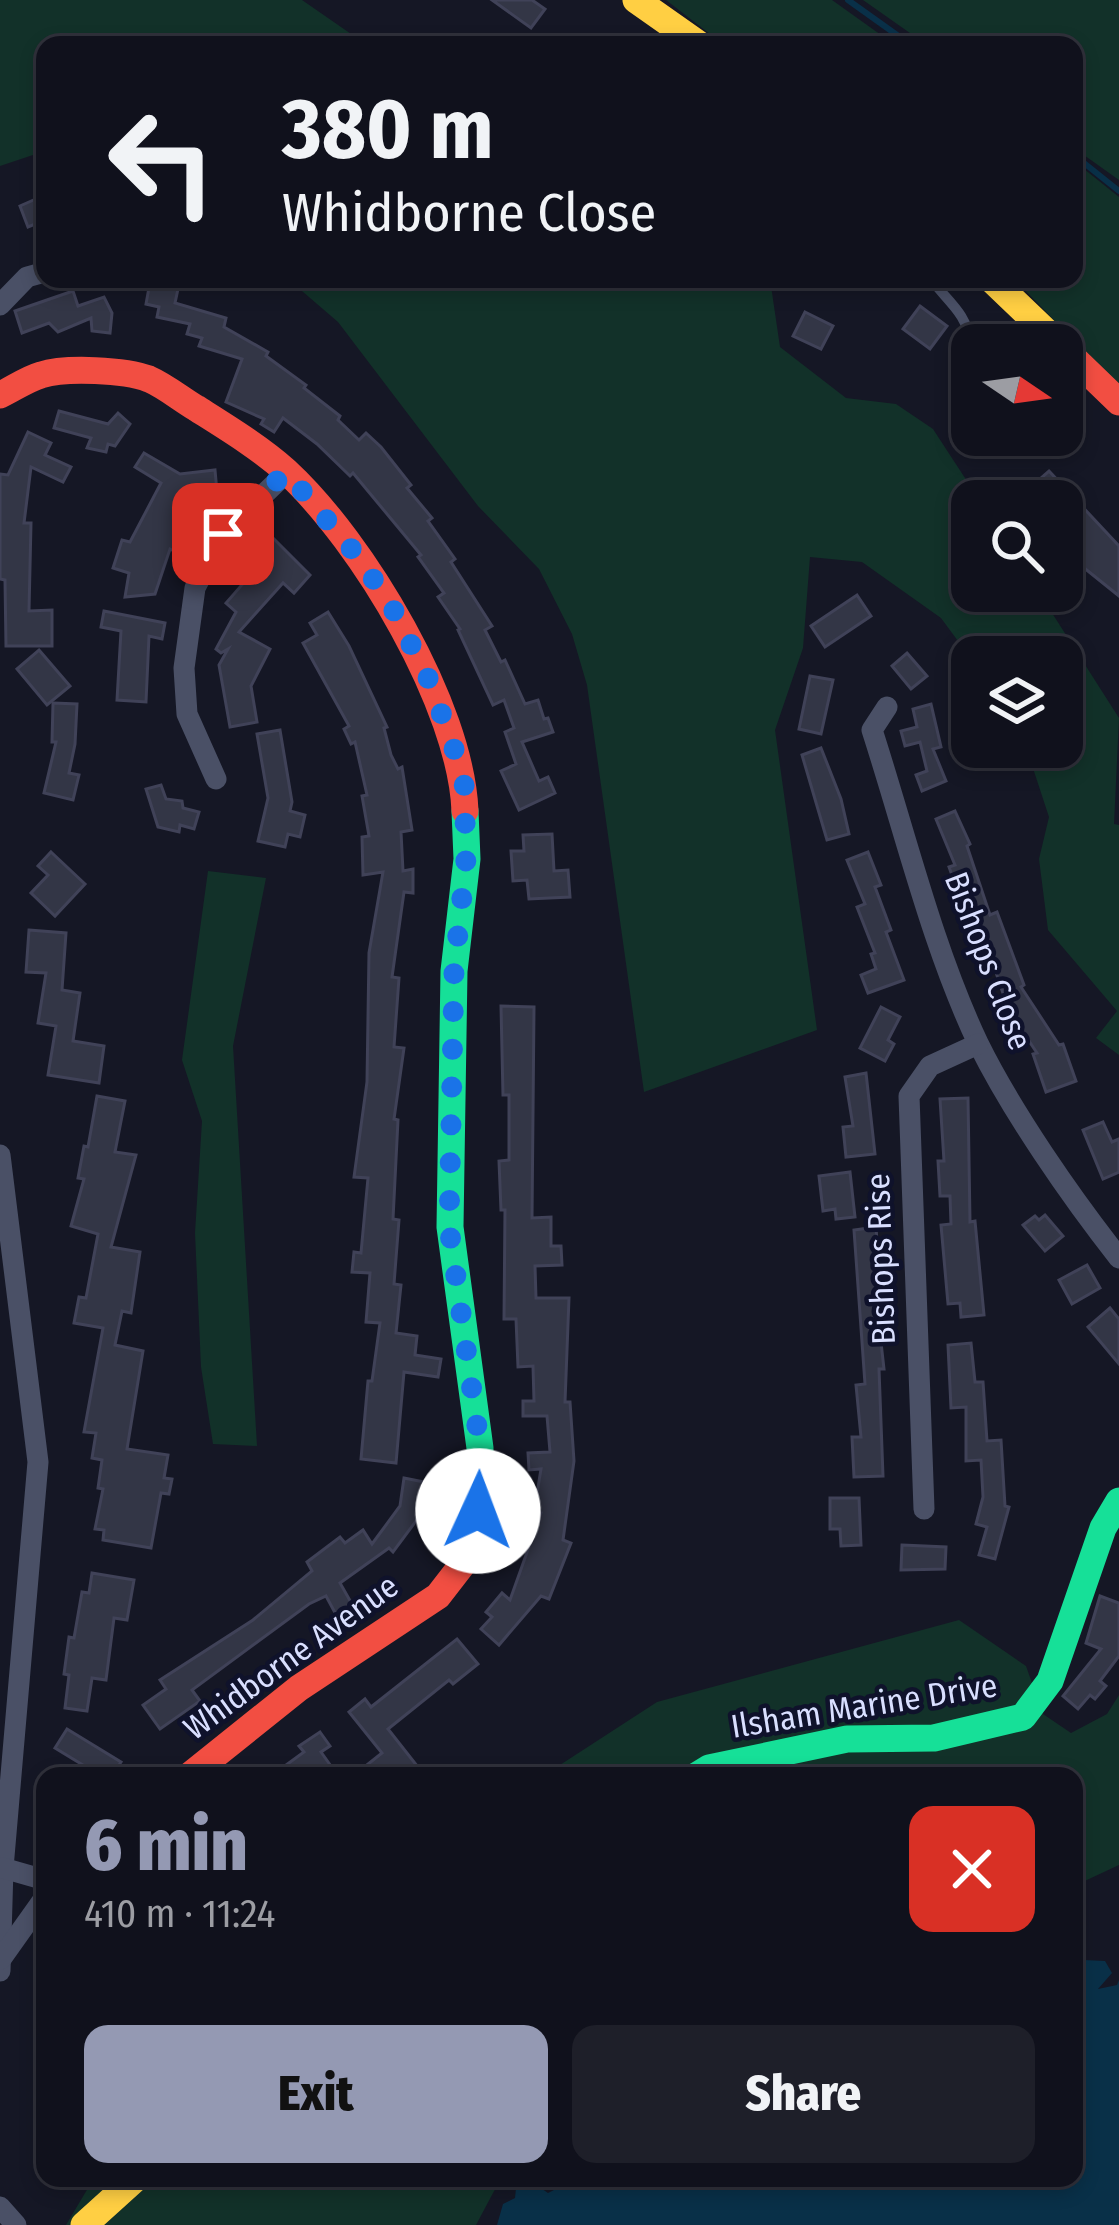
<!DOCTYPE html>
<meta charset="utf-8">
<style>
:root{--surface:#10111c;--page:#1e1f29;--text:#f1f3f6;--muted:#9c9da3;--line:#30313b;--accent:#9499b3}
body{margin:0;font-family:"Fira Sans Condensed",sans-serif;background:var(--page);color:var(--text);height:100vh;display:flex;flex-direction:column;font-size:45px;white-space:nowrap}
*{box-sizing:border-box;margin:0}
p{font-size:39px;color:var(--muted)}
.icon{flex:none;width:66px;height:66px;fill:none;stroke:currentColor;stroke-width:2;stroke-linecap:round;stroke-linejoin:round}
.map{position:relative;flex:1;overflow:hidden}
.panel{position:absolute;left:36px;top:1767px;width:1047px;height:420px;display:flex;flex-direction:column;background:var(--surface);border-radius:24px;box-shadow:0 6px 18px #0003,0 0 0 3px var(--line)}
.panel>*{flex:none}
.hud{position:absolute;left:36px;top:36px;width:1047px;height:252px;border-radius:24px;box-shadow:0 6px 18px #0003,0 0 0 3px var(--line);background:#10111c;color:var(--text);overflow:hidden}
.needle{width:78px;rotate:103deg}
.controls{position:absolute;left:951px;top:324px;display:grid;gap:24px}
.controls a{display:grid;place-items:center;width:132px;height:132px;border-radius:24px;background:var(--surface);box-shadow:0 6px 18px #0003,0 0 0 3px var(--line);font-size:60px}
.pin{position:absolute;display:grid;place-items:center;width:102px;height:102px;color:#fff;margin:-51px;border-radius:24px;box-shadow:0 6px 18px #0006}
.me{position:absolute;width:132px;margin:-66px;rotate:2deg;stroke-linejoin:round;filter:drop-shadow(0 0 9px #0008)}
.turn{display:flex;align-items:center;gap:42px;height:252px;padding:0 48px;font-size:54px}
.turn .icon{width:156px;height:156px;stroke-width:2.5}
.turn b{display:block;font-size:84px;line-height:102px}
.round{display:grid;place-items:center;flex:none;width:126px;height:126px;border-radius:24px;background:var(--page)}
.overview{display:flex;align-items:center;justify-content:space-between;height:204px;padding:0 48px}
h1{font-size:72px;font-weight:800;line-height:90px;color:var(--accent)}
.cta{display:flex;gap:24px;margin-top:auto;padding:24px 48px}
.cta a{flex:1;height:138px;border-radius:24px;background:var(--accent);color:#111;font-size:48px;font-weight:800;line-height:138px;text-align:center}
.cta a+a{background:var(--page);color:var(--text)}
.map>svg:first-child{display:block}
.green{fill:#123129}
.water{fill:#093048}
.lines{fill:none;stroke-linecap:round;stroke-linejoin:round}
.stream{stroke:#093048;stroke-width:6}
.building{fill:#333646;stroke:#404258;stroke-width:3}
.lane{stroke:#4a5066;stroke-width:10}
.street{stroke:#4a5066;stroke-width:21}
.fast{stroke:#16e098;stroke-width:27}
.slow{stroke:#ffcf43;stroke-width:27}
.jam{stroke:#f24e42;stroke-width:27}
.route{stroke:#1a73e8;stroke-width:21;stroke-dasharray:0 37.8}
.labels{text-anchor:middle;dominant-baseline:central;stroke-width:9;stroke-linejoin:round;paint-order:stroke}
.street-label{font-size:33px;fill:#d9dfff;stroke:#0f122b}
</style>
<div class="map">
<svg width="1119" height="2225" viewBox="0 0 1119 2225">
<rect width="100%" height="100%" fill="#151725"/>
<!-- green -->
<g class="green">
<path d="M0,0H302L367,45H45V151L0,166Z"/>
<path d="M666,0H832L895,45H724Z"/>
<path d="M863,0H1119V180L1074,148V45H927Z"/>
<path d="M1074,161L1119,197V387L1014,279H1074Z"/>
<path d="M288,279H770L780,347L846,398L896,404L933,429L980,501H972V591H1038L1119,718L1114,824L1119,825V1055L1096,1038L1117,1011L1048,930L1039,859L1049,817L1026,747H1062V657L972,660L941,618L862,562L810,557L803,648L775,730L817,1030L644,1092L587,685L572,634L539,569L478,506L338,322Z"/>
<path d="M208,871L266,878L233,1046L257,1446L213,1444L201,1367L195,1233L202,1121L182,1060Z"/>
<path d="M959,1620L1026,1666L1043,1714L1071,1733L1107,1714L1119,1695V1865L1074,1886V1776H543L657,1702Z"/>
<path d="M94,2178H501L476,2225H66Z"/>
</g>
<!-- water -->
<path class="water" d="M1084,1960L1105,1961L1112,1973L1098,1989L1117,1985L1119,1980V2225H497L503,2204L515,2198L517,2178H526L548,2193L578,2178H1074V2016L1078,2013L1076,1993Z"/>
<g class="lines">
<!-- stream -->
<g class="stream">
<path d="M848,0L911,45"/>
<path d="M1074,155L1119,191"/>
</g>
</g>
<!-- building -->
<g class="building">
<path d="M492,0H532L545,9L531,28Z"/>
<path d="M45,195V220L28,227L20,206Z"/>
<path d="M150,282L178,289L175,303L226,318L224,327L268,352L266,356L306,385L304,388L340,416L338,420L359,440L366,433L381,447L411,485L407,488L432,518L428,521L455,559L451,562L492,626L485,630L501,662L505,660L525,704L538,700L544,719L548,718L553,732L522,742L539,781L548,777L555,793L519,810L501,771L516,764L505,732L514,728L504,700L493,705L458,630L460,629L438,597L444,593L418,557L421,555L353,473L350,476L317,444L283,418L274,432L261,424L264,419L226,402L242,359L199,346L202,338L187,334L190,324L157,317L159,307L146,304Z"/>
<path d="M73,291L78,306L104,297L112,313L110,333L92,331L91,318L58,332L49,323L22,333L15,311Z"/>
<path d="M920,306L947,326L930,349L903,329Z"/>
<path d="M805,312L833,326L821,349L793,336Z"/>
<path d="M59,411L108,424L118,413L130,424L115,446L108,444L106,452L87,448L91,438L54,428Z"/>
<path d="M28,432L51,443L45,455L71,467L63,482L31,467L24,523H31L29,611L52,610V646H6L5,580L0,579V474L8,475Z"/>
<path d="M144,453L180,474L215,470L217,492L200,493L189,515L194,518L176,552L170,549L155,594L125,597L129,573L113,568L122,540L130,542L161,483L135,467Z"/>
<path d="M1049,471L1119,546V596L1073,559L1082,549L1062,530V501H1031L1024,493Z"/>
<path d="M268,533L310,575L294,593L283,583L239,632L270,649L251,686L257,722L230,727L219,665L228,649L221,653L216,649L236,612L226,603L261,563L250,553Z"/>
<path d="M857,595L871,616L825,647L811,626Z"/>
<path d="M104,611L165,623L162,639L149,636L146,702L117,700L121,631L101,627Z"/>
<path d="M328,612L349,646L387,727L384,728L391,755L398,769L402,767L412,830L401,832L403,871L413,869V893L404,892L392,977L399,978L394,1047L404,1048L394,1119L398,1120L393,1219L399,1220L394,1284L401,1285L396,1333L417,1336L415,1355L441,1359L438,1377L404,1372L396,1463L361,1459L368,1381H372L380,1323L366,1322L370,1273L352,1272L354,1252L361,1253L368,1178L354,1177L367,1082L369,953L383,872L363,875L362,837L369,836L362,796L367,795L355,742L351,744L344,729L349,726L303,643L317,635L310,623Z"/>
<path d="M39,650L70,686L47,705L17,669Z"/>
<path d="M907,653L927,676L911,689L892,666Z"/>
<path d="M810,676L833,680L821,734L799,729Z"/>
<path d="M53,703L77,704L75,744L69,773L79,775L73,800L44,793L56,742H52Z"/>
<path d="M931,704L941,747L933,749L946,781L922,791L916,775L927,771L920,742L905,746L901,731L917,727L913,709Z"/>
<path d="M280,730L292,802L290,811L305,815L300,837L288,834L285,847L258,841L268,798L257,734Z"/>
<path d="M821,748L841,799L849,834L827,840L802,755Z"/>
<path d="M161,785L166,799L182,801L183,808L199,812L194,829L180,825L179,832L158,827L146,789Z"/>
<path d="M955,811L970,844L967,846L990,915L997,912L1024,985L1021,987L1059,1045L1063,1044L1076,1081L1046,1092L1033,1054L1037,1053L1009,1011L981,928L972,931L949,867L955,865L936,819Z"/>
<path d="M552,834L554,871L568,870L570,897L529,899L527,880L513,881L511,851H524L523,835Z"/>
<path d="M51,852L85,884L55,916L31,893L48,875L38,866Z"/>
<path d="M868,852L881,885L875,887L891,930L886,932L904,980L868,993L861,975L876,969L871,954L875,953L857,907L865,904L847,860Z"/>
<path d="M29,930L66,933L62,990L80,993L73,1041L104,1046L99,1083L48,1075L56,1026L38,1023L46,973L26,972Z"/>
<path d="M501,1006L534,1007L532,1218L551,1217V1246H561L562,1265L535,1266L536,1298H569L565,1402H570L574,1461L563,1540L571,1543L549,1599L541,1596L499,1645L481,1629L492,1617L486,1612L502,1593L510,1600L541,1513L534,1512L541,1469L529,1470L528,1453L550,1452L547,1416H523V1401H534L533,1366L518,1367L516,1319H504L505,1210H501L499,1161L509,1160V1095H503Z"/>
<path d="M881,1007L900,1017L888,1040L894,1044L885,1061L860,1048Z"/>
<path d="M866,1073L875,1154L846,1157L843,1127L853,1126L845,1077Z"/>
<path d="M97,1096L125,1101L115,1152L136,1155L111,1247L140,1252L131,1313L122,1311L115,1345L143,1351L127,1449L168,1455L164,1478L172,1479L169,1494L161,1493L151,1548L103,1540L104,1530L95,1529L103,1489L98,1488L102,1460L92,1458L96,1433L84,1432L103,1328L74,1323L79,1297L86,1298L98,1234L71,1226L84,1179L78,1178L84,1146L88,1147Z"/>
<path d="M968,1098L970,1222L975,1221L984,1315L961,1317L960,1303L948,1304L941,1225L951,1224L950,1196H940L938,1161H944L940,1099Z"/>
<path d="M1103,1122L1112,1142L1119,1139V1172L1103,1179L1083,1130Z"/>
<path d="M850,1172L855,1217L836,1219L835,1209L823,1211L819,1176Z"/>
<path d="M1045,1215L1063,1236L1045,1251L1023,1225L1035,1216L1039,1220Z"/>
<path d="M876,1227L882,1315L878,1316L884,1369H879L883,1476L854,1477L852,1437H861L856,1385L865,1384L854,1230Z"/>
<path d="M1087,1265L1100,1288L1072,1304L1059,1280Z"/>
<path d="M1110,1308L1119,1319V1364L1088,1327Z"/>
<path d="M971,1343L975,1382H983L987,1441L1001,1440L1005,1506L1009,1507L995,1559L979,1555L987,1527L976,1524L983,1497L981,1460L966,1461V1407L951,1408L948,1345Z"/>
<path d="M404,1478L424,1482L419,1517L393,1552L389,1548L340,1583L357,1613L340,1622L326,1596L309,1604L192,1690L200,1701L160,1729L143,1705L166,1689L160,1680L253,1620L312,1571L307,1562L340,1537L345,1543L363,1530L372,1544L400,1506Z"/>
<path d="M830,1498H859L861,1545L841,1546L840,1529H830Z"/>
<path d="M902,1545L946,1547L945,1569L901,1570Z"/>
<path d="M92,1573L134,1580L127,1620L114,1618L106,1680L92,1678L87,1711L65,1708L69,1675L64,1674L69,1637L74,1638L82,1592L89,1593Z"/>
<path d="M1100,1596L1119,1603V1656L1100,1681L1106,1686L1095,1699L1090,1695L1078,1709L1063,1696L1101,1649L1086,1643Z"/>
<path d="M457,1639L478,1664L453,1684L449,1680L388,1729L425,1776H353L382,1753L349,1712L365,1699L371,1707Z"/>
<path d="M67,1729L121,1762L112,1776H101L55,1748Z"/>
<path d="M320,1732L330,1746L321,1752L338,1776H271L304,1752L299,1746Z"/>
</g>
<g class="lines">
<!-- lane -->
<path class="lane" d="M931,279C945,299 969,315 969,341"/>
<!-- street -->
<g class="street">
<path d="M0,305L27,277L45,272"/>
<path d="M887,707L872,730C905,832 932,946 978,1043C1012,1112 1071,1197 1119,1258"/>
<path d="M216,779L187,714L184,668L195,588L223,534L287,472"/>
<path d="M0,1155L38,1462L3,1868L0,1971"/>
<path d="M924,1509L909,1096L930,1066L978,1044"/>
<path d="M3,1868L45,1880"/>
<path d="M1,1959L45,1897"/>
<path d="M0,2207L16,2225"/>
</g>
<!-- fast -->
<g class="fast">
<path d="M465,811L467,859L454,971L450,1227L480,1448L479,1491"/>
<path d="M696,1776L709,1768L847,1739L934,1738L1023,1717L1050,1681L1103,1528L1119,1501"/>
</g>
<!-- slow -->
<g class="slow">
<path d="M636,0L700,45"/>
<path d="M991,279L1060,345"/>
<path d="M84,2225L136,2178"/>
</g>
<!-- jam -->
<g class="jam">
<path d="M1062,347L1119,402"/>
<path d="M0,395C13,389 27,379 41,375C66,367 125,370 149,379C165,386 181,399 196,408C226,427 259,447 286,471C363,542 461,706 465,811"/>
<path d="M189,1776L299,1688L438,1596L462,1565L472,1539L479,1491"/>
</g>
</g>
<g class="lines">
<!-- route -->
<path class="route" d="M223,534L286,472L360,559L393,609L430,682L464,777L466,859L454,971L449,1227L480,1448L478,1511"/>
</g>
<g class="labels">
<!-- street labels -->
<g class="street-label">
<text transform="translate(988 961) rotate(69)">Bishops Close</text>
<text transform="translate(881 1259) rotate(-92)">Bishops Rise</text>
<text transform="translate(291 1657) rotate(-36)">Whidborne Avenue</text>
<text transform="translate(864 1706) rotate(-9)">Ilsham Marine Drive</text>
</g>
</g>
</svg>
<div class="controls">
<a><svg class="needle" viewBox="-14 -14 28 28"><path d="M0-13l5 13h-10z" fill="#e53935"/><path d="M0 13l5-13h-10z" fill="#9c9da3"/></svg></a>
<a><svg class="icon" aria-label="search" viewBox="0 0 24 24"><circle cx="10" cy="10" r="6"/><path d="M15 15l6 6"/></svg></a>
<a><svg class="icon" aria-label="layers" viewBox="0 0 24 24"><path d="M12 4l9 5-9 5-9-5zM3 14l9 5 9-5"/></svg></a>
</div>
<div class="pin" style="left:223px;top:534px;background:#d93025"><svg class="icon" aria-label="arrive" viewBox="0 0 24 24"><path d="M6 21V4h12l-3 4 3 4H6"/></svg></div>
<svg class="me" style="left:478px;top:1511px" viewBox="-20 -20 40 40"><circle r="19" fill="#fff"/><path d="M0-13L10 11 0 6-10 11z" fill="#1a73e8"/></svg>
<div class="hud">
<div class="turn"><svg class="icon" aria-label="left" viewBox="0 0 24 24"><path d="M17 20v-9H6M10 6l-5 5 5 5"/></svg><div><b>380 m</b>Whidborne Close</div></div>
</div>
<section class="panel">
<div class="overview"><div><h1>6 min</h1><p>410 m · 11:24</p></div><a class="round" style="background:#d93025;color:#fff"><svg class="icon" aria-label="close" viewBox="0 0 24 24"><path d="M6 6l12 12M18 6L6 18"/></svg></a></div>
<div class="cta"><a>Exit</a><a>Share</a></div>
</section>
</div>
